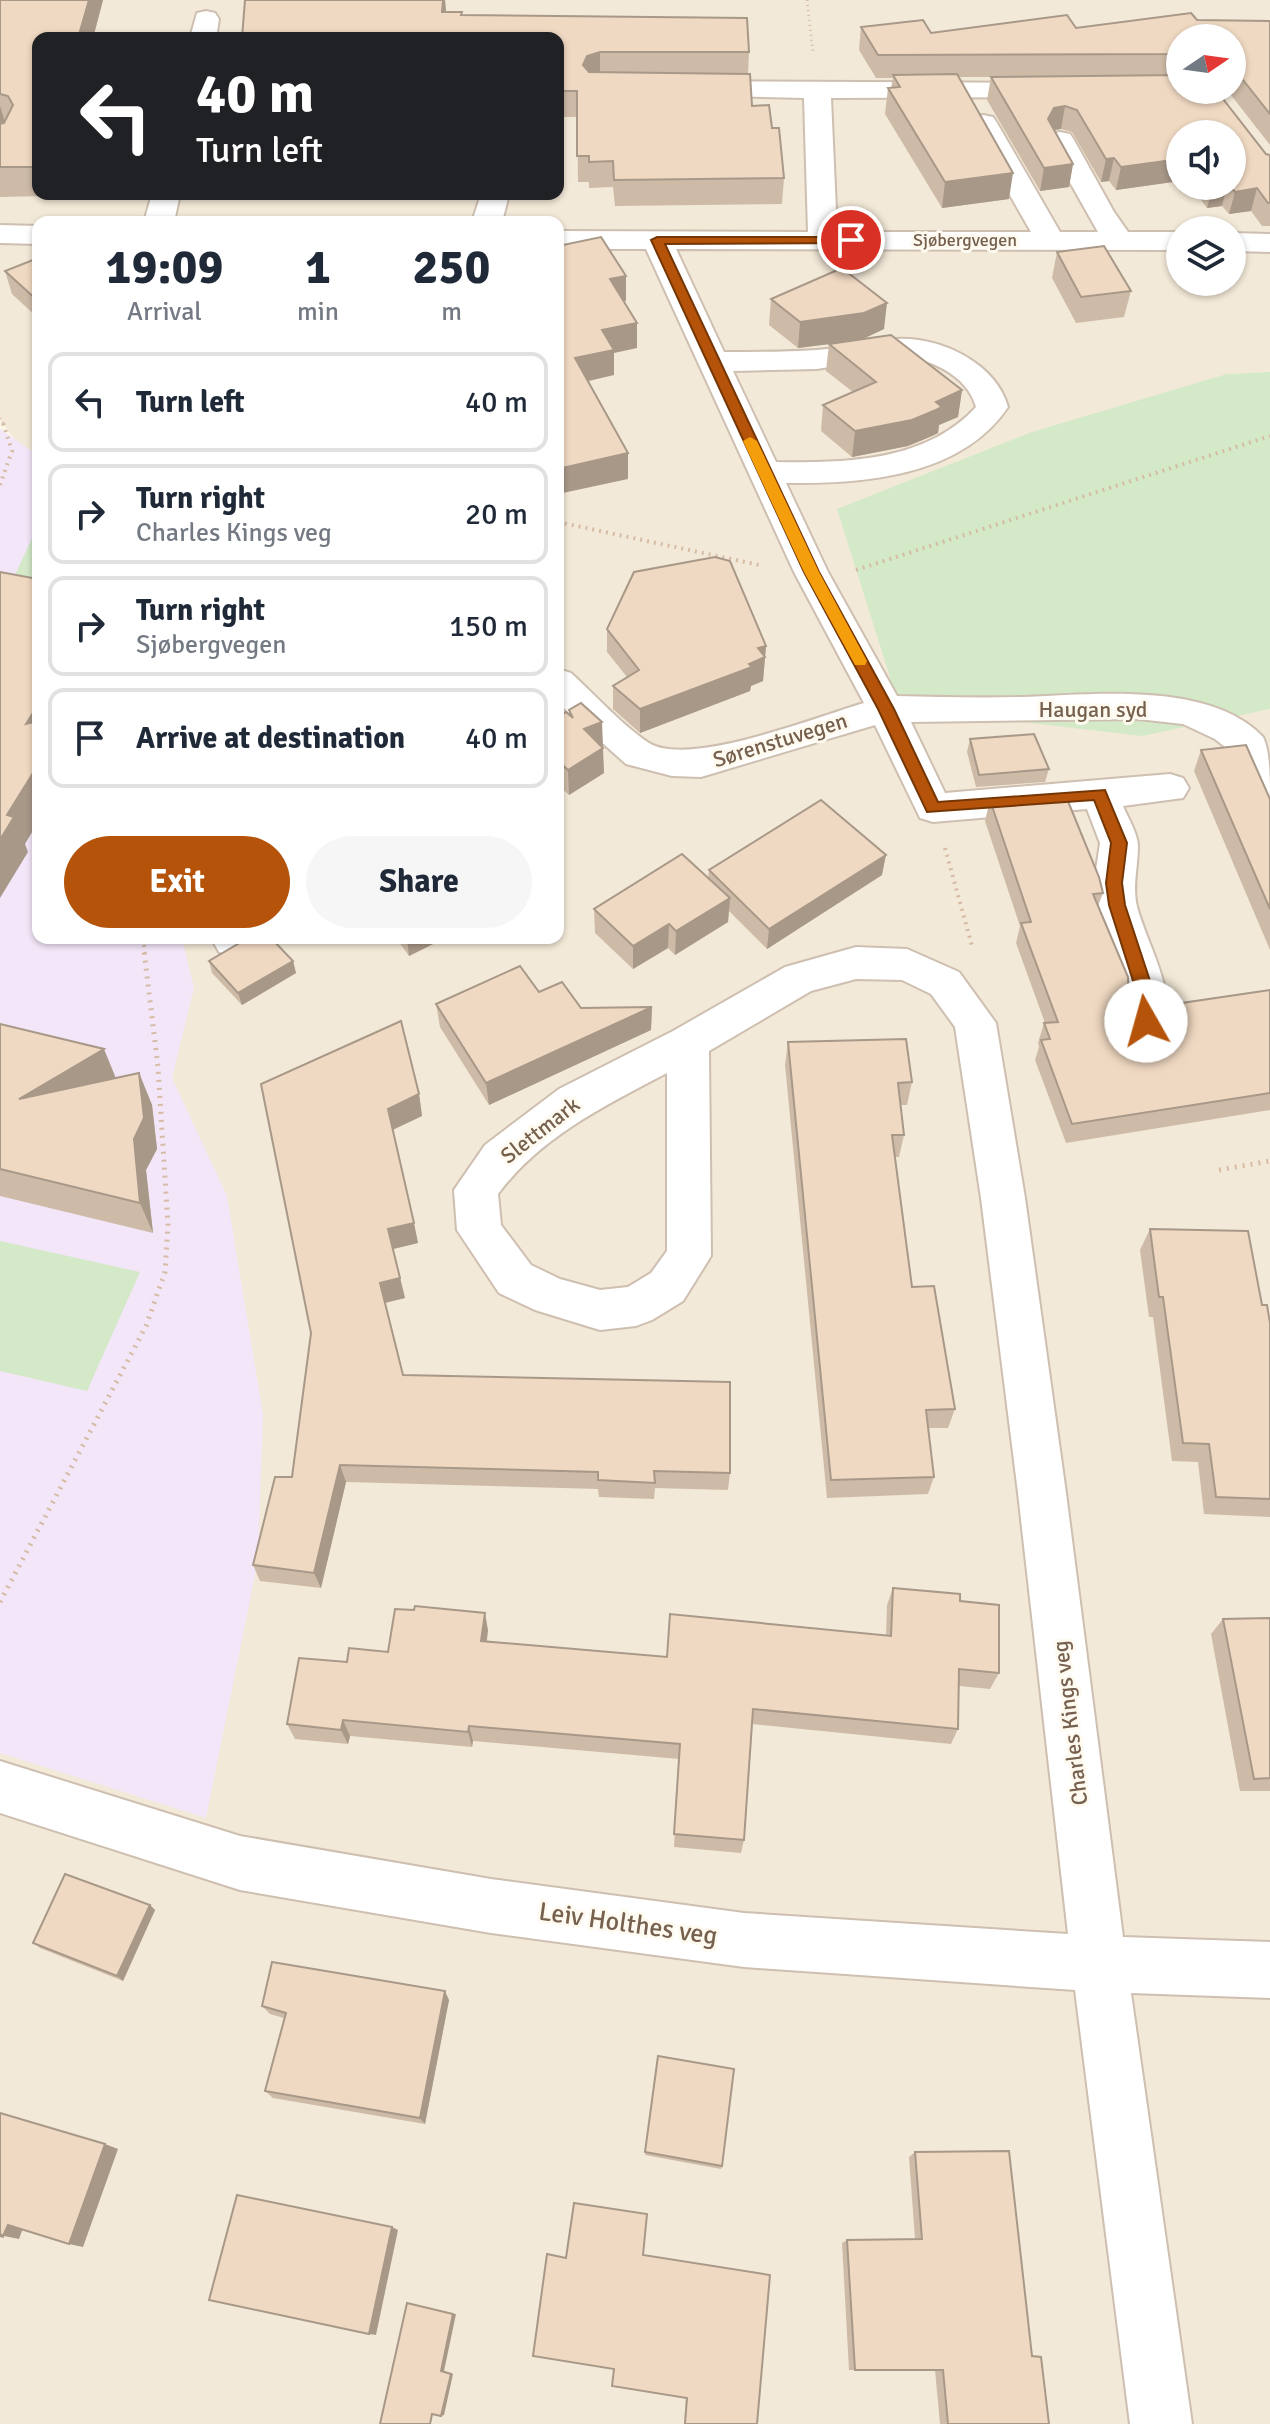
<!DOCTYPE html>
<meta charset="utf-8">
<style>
:root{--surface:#fff;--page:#f6f6f7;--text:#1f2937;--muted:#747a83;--line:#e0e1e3;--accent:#b45309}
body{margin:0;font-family:Signika,sans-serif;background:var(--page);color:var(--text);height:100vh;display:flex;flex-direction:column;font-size:30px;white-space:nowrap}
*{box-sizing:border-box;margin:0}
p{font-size:26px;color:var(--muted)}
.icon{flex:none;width:44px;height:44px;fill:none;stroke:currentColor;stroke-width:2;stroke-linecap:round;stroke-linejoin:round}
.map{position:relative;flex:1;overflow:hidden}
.drawer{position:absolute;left:32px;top:216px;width:532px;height:728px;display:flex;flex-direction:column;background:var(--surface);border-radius:16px;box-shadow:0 2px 6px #0004}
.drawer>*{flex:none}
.banner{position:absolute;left:32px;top:32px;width:532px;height:168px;border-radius:16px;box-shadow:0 2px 6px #0004;background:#202124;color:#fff;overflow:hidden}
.needle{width:52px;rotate:77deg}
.buttons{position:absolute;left:1166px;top:24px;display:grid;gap:16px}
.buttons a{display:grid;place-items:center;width:80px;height:80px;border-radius:50%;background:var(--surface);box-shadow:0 2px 6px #0004;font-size:40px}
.pin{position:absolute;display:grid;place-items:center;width:68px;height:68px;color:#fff;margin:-34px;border:4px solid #fff;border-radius:50%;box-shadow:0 2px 8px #0007}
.me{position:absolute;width:88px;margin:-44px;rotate:353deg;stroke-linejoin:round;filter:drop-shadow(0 0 6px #0008)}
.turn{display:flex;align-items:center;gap:28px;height:168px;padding:0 32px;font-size:36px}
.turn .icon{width:104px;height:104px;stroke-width:2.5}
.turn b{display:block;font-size:56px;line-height:68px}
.eta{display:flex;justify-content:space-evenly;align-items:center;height:136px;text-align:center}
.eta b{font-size:48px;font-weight:800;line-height:56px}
.primary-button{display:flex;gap:16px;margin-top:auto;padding:16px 32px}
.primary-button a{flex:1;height:92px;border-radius:48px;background:var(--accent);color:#fff;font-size:32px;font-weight:800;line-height:92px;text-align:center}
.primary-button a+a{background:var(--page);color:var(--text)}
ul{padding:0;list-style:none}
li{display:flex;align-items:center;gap:24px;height:100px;margin:0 16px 12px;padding:0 16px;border:4px solid var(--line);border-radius:16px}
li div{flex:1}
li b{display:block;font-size:30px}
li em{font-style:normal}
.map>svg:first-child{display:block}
.residential{fill:#f3e9d8;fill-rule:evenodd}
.education{fill:#f3e6f8}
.green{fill:#d3e9c8}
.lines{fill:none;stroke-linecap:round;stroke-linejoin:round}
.minor-casing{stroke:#cebfb0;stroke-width:4}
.path-far2{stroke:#d5bca5;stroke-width:3;stroke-dasharray:1 4;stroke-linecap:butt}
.path-far1{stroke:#d5bca5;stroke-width:4;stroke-dasharray:2 5;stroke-linecap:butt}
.path{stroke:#d5bca5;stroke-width:5;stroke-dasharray:2 6;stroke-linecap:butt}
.minor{fill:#fff;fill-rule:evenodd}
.wall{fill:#cebba7}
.shaded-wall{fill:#a89888}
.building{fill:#f0d9c2;stroke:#a89888;stroke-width:2}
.route{fill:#b45309;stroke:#753606;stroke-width:2}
.slow{fill:#f59e0b}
.labels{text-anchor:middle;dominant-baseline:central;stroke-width:6;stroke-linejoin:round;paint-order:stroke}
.far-street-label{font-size:18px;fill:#76604e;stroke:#fefaf0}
.street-label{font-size:22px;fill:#76604e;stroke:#fefaf0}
.near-street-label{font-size:26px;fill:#76604e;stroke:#fefaf0}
</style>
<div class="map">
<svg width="1270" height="2424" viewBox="0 0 1270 2424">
<rect width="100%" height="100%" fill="#fcf6ea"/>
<!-- residential -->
<path class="residential" d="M0,0H1270V372L1227,374L889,674L895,707L1197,723L1270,709V2424H0V1348L200,1323L172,1071L130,938H558V222H38V469L0,420ZM38,38H558V194H38ZM1180,38H1232V90H1180ZM1180,134H1232V186H1180ZM1180,230H1232V282H1180Z"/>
<!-- education -->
<path class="education" d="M0,429L38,455V938H182L194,988L172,1078L227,1196L263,1414L258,1560L206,1818L0,1753Z"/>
<!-- green -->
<g class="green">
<path d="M1270,372V709L1142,736L895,707L889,674L837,509L1032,432L1227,374Z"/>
<path d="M38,531V579L15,575L34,534Z"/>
<path d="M0,1241L140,1272L87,1391L0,1371Z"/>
</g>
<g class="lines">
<!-- minor casing -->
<g class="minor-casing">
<g id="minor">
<path d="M206,11L215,13L219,19L216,38H190L197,13Z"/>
<path d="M693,81L1057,83L1061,89L1057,95L1047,97L831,98L837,232H1031L969,123L973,117L983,115L993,117L997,123L1060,232H1098L1046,140L1050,134L1060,132L1070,134L1074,140L1114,212L1128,232H1180V250L676,249L724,352C755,352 786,352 817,350C843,348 869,340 895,339C940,336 996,363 1008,407C961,477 863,484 786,483L828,572L897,696C938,697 979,698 1020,697C1091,695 1209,680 1263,737C1270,751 1270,779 1270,797L1257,793L1236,756L1215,739L1183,724L1138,719L911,722L945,793L1170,774L1183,778L1189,788L1183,798L1123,806C1128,818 1138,834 1138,846C1138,866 1133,882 1136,902C1144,941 1181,994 1161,1033L1146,1037L1131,1033L1125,1021L1123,987L1097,905L1094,883L1100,843L1087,809L933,822L920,818L875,725L701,777L672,776L626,764L558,703V669L571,673C595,695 623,726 649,743C689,768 819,716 864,703L794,572L646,249H558V231L808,232L804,98L683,95L679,89L683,83ZM892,357C925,355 967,374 976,407C926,462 845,463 776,462L733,371L817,369Z"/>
<path d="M152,194H180L174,222H144Z"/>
<path d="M481,194H509L502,222H472Z"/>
<path d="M0,225L38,226V244L0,243Z"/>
<path d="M1232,233L1270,234V252L1232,251Z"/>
<path d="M211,938H251L253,941L247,952L233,956L219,952Z"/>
<path d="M856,947L907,949L959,972L996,1023L1025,1198L1066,1493L1123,1937L1270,1942V1998L1131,1993L1192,2424H1130L1075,1990L744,1967L491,1933L240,1890L0,1813V1761L240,1836L491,1879L744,1913L1068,1934L1018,1493L981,1198L955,1027L931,994L902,980L856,979L811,991L709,1051L711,1256L683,1301L652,1320L636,1326L600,1330L535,1310L499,1293L457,1230L454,1190L485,1145L559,1089L673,1031L785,967ZM667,1073V1251L651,1273L628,1287L600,1290L560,1279L531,1265L501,1225L498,1194C540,1137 606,1105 667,1073Z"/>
</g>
</g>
<!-- path-far2 -->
<g class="path-far2">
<path d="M807,0L813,53"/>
<path d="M0,418L4,425"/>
</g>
<!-- path-far1 -->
<g class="path-far1">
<path d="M0,485L12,451L3,423"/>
<path d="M558,522L759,565"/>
<path d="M856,570L1270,436"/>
<path d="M945,848L972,946"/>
<path d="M143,938L145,953"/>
</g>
<!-- path -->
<g class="path">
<path d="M1219,1170L1270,1161"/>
<path d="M0,1602L146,1326L165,1272L168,1225L158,1067L144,951"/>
</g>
<!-- minor -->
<use href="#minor" class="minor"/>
</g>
<!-- wall -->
<g class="wall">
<path d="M0,0H103L93,38H38V194H138L0,197V124L5,122L0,123Z"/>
<path d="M245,0H445L446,12H462V15L749,52L748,74L752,106L772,128L784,178L782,204L615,206L613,187L589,188V182H578L577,117H558V38Z"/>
<path d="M1197,20L1270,21V145L1227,90H1232V38H1180V90L1266,154L1270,155V226H1262L1251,211L1229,214L1222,206L1207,208L1191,186H1232L1180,134V181L1116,190L1109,181L1101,182L1072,132L1061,129L1054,130L1073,164L1069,187L1040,191L987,100L991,77H992H959L1009,199L942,208L885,114L888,88H891L893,78H876L859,50L861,27L931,33L1076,28Z"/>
<path d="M1057,252L1131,291L1124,317L1076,323L1052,278Z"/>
<path d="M38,258V318L12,294L5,271Z"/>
<path d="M771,299L884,329L862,339L962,390L958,417L939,425L938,433L932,436L908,446L852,457L821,431L823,405L853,392L826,371L829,344L853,341L798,348L769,325Z"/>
<path d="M607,629L766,646L763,681L751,686L750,691L640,733L613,709V686L627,677L607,652Z"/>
<path d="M569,710L602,747L604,773L569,795L558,785V717L569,714Z"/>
<path d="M970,739L1049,769L1045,782L976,787L967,752Z"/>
<path d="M1201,750L1270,799V950L1194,771Z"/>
<path d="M990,800L1103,893L1098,906L1129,1002L1137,1016L1154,1021L1270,990V1110L1066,1143L1035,1060L1039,1047L1038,1043L1044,1023H1045L1016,943L1020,926L985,821Z"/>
<path d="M709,870L882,875L767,949L729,911L728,922L675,955L668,948L633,969L595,933L594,909L708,878Z"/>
<path d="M396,938H445L409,956Z"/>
<path d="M209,961H293L296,973L242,1005L212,973Z"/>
<path d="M539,992L581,1008L652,1007L651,1030L489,1105L440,1027L436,1004Z"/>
<path d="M0,1024L116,1078L139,1073L152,1105L157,1149L146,1170L153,1233L0,1196Z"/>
<path d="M788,1042L912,1082L907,1105H900L904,1135L899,1157H895L912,1287L955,1409L948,1428H928L934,1477L928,1494L827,1498L785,1065Z"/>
<path d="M261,1084L419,1094L422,1116L393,1130L418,1243L393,1249L405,1298L385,1303L403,1375L730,1473L728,1490L655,1488L654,1499L599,1497L598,1489L346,1482L321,1588L260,1581L253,1565L292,1477L311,1333Z"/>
<path d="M1150,1229L1262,1305L1270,1323V1517L1204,1514L1198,1462L1172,1461L1153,1317H1149L1140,1250Z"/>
<path d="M893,1588L960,1601L999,1673L990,1689L959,1686L958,1729L951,1744L752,1724L744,1840L741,1853L674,1847L679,1759L473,1741L472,1747L350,1736L348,1744L295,1739L287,1724L347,1662L388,1652L488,1630L487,1642L667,1657L886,1636L887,1605Z"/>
<path d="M1270,1618V1791H1240L1211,1634L1223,1619Z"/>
<path d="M150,1905L155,1910L123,1981L40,1948L33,1943Z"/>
<path d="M449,2000L425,2124L273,2098L265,2091L284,2018L270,2014L262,2006Z"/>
<path d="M658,2056L722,2166L721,2169L645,2155Z"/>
<path d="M915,2152L1032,2356L1049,2424H940L935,2370H849L842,2243L847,2240L915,2239L909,2157Z"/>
<path d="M643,2255L757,2424H684L686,2398L614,2369L566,2258Z"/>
</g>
<!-- shaded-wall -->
<g class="shaded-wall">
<path d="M89,0H103L93,38H78Z"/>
<path d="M443,0H445L446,11L444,38L442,12Z"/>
<path d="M600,52V78L588,81L583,65L587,56Z"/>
<path d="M0,106L5,122L0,123Z"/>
<path d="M1065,106L1061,129L1049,131L1048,119L1054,108Z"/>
<path d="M1114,158L1109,181L1101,182L1106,159Z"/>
<path d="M1180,159V181L1116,190L1121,167Z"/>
<path d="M1073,164L1069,187L1040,191L1044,168Z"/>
<path d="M1013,173L1009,199L942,208L945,182Z"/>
<path d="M1213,186H1227L1222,206L1207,208Z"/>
<path d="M1257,188L1251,211L1229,214L1235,192Z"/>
<path d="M626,276V301L610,305V279Z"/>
<path d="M887,303L884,329L861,340L798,348L800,322Z"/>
<path d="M637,323V348L614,353V375L576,384L575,358L602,330Z"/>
<path d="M962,390L958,417L939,425L938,433L932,436L908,446L852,457L855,431L936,402Z"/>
<path d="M628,453V479L558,494V469Z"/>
<path d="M766,646L763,681L751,686L750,691L640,733V709L749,664L758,648Z"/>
<path d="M38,705V758L26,724Z"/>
<path d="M602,722L603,747L584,729Z"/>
<path d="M603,748L604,773L569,795L568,770Z"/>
<path d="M38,765V822L25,844L28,852L0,898V840L7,815Z"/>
<path d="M886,855L882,875L767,949L769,929Z"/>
<path d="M730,898L728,922L675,955L676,931Z"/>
<path d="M669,924L668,948L633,969V946Z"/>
<path d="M407,938H445L409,956Z"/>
<path d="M293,961L296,973L242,1005L238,993Z"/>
<path d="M652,1007L651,1030L489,1105L486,1083Z"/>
<path d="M104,1049L117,1081L19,1099Z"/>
<path d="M139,1073L152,1105L157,1149L146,1170L153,1233L140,1203L134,1139Z"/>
<path d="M419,1094L422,1116L392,1130L388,1109Z"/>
<path d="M414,1223L418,1243L393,1249L388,1229Z"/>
<path d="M400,1278L405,1298L384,1303L380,1283Z"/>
<path d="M340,1465L346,1482L321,1588L314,1573Z"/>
<path d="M485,1613L488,1630L484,1658L481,1641Z"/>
<path d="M343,1720L350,1736L348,1744L341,1730Z"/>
<path d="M469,1726L473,1741L472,1747L468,1732Z"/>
<path d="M150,1905L155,1910L123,1981L117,1976Z"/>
<path d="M445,1991L449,2000L425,2124L420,2118Z"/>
<path d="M105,2144L118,2149L83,2247L69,2244Z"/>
<path d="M8,2225L23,2228L19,2239L4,2236V2238L0,2237V2233Z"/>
<path d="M392,2227L398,2230L376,2335L369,2334Z"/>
<path d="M453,2314H456L444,2371L453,2374L444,2415L441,2416V2371Z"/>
</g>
<!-- building -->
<g class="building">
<path d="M0,0H89L78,38H38V167H0V124L4,123L13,105L8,96L0,94Z"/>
<path d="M245,0H443L442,12H462L461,15L747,18L749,52H600L587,56L583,65L589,72L750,74L752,106L769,105L772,128H779L784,178L614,180L613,161L589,162V156H577V91H558V38H242Z"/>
<path d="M1191,13L1197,20L1270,21V114L1232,66V38H1180V54L878,55L861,27L923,20L931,33L1067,15L1076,28Z"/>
<path d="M957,74L1013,173L945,182L888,88L900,87L893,75Z"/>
<path d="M1180,75V90H1216L1266,154L1270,155V203H1268L1257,188L1235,192L1230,186H1232V134H1180V159L1121,167L1114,158L1106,159L1077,110L1065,106L1054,108L1048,119L1073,164L1044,168L991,77Z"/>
<path d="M601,237L626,276L610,279L637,323L602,330L614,350L575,358L628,453L558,469V246Z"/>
<path d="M1104,246L1131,291L1081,297L1057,252Z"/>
<path d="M38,258V301L5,271Z"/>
<path d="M842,268L887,303L864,313L800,322L771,299Z"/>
<path d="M891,335L962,390L936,402L942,407L936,410L912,420L855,431L823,405L876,382L829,344Z"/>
<path d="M715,557L730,561L766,646L758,648L765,657L749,664L752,667L640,709L613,686L639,670L607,629L634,572Z"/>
<path d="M0,572L38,579V705L26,724L38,721V765L7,815L14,817L0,840Z"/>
<path d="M581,703L602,722L584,729L603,748L568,770L558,761V717L566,712L573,718L569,710Z"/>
<path d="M1034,734L1049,769L979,775L970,739Z"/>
<path d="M1246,745L1270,799V909L1201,750Z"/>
<path d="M1065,794L1099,877L1103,893L1093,894L1128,977L1129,1002L1137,1016L1154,1021L1169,1016L1175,1004L1270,990V1093L1072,1124L1041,1040L1050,1039L1044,1023L1058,1022L1021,923L1031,922L990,800Z"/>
<path d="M821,800L886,855L769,929L709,870Z"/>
<path d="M682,854L730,898L676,931L669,924L633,946L594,909Z"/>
<path d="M248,938H271L293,961L238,993L209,961Z"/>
<path d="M520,966L539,992L562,982L581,1008L652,1007L486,1083L436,1004Z"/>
<path d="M401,1021L419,1094L388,1109L414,1223L388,1229L400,1278L380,1283L403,1375L730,1382V1473L654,1471L655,1483L598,1480V1472L340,1465L314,1573L253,1565L275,1477H292L311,1333L261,1084Z"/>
<path d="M0,1024L104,1049L19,1099L139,1073L144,1118L134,1139L140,1203L0,1169Z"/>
<path d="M906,1039L912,1082L898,1083L904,1135H892L912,1287L934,1286L955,1409L926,1410L934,1477L831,1480L788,1042Z"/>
<path d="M1150,1229L1248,1231L1262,1305H1267L1270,1323V1499L1216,1497L1209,1444L1183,1443L1163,1297H1159Z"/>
<path d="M893,1588L960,1594V1601L999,1605V1673L959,1669L958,1729L753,1709L744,1840L674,1834L680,1744L469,1726L468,1732L343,1720L341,1730L287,1724L299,1658L347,1662L349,1648L388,1652L395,1609L414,1610L415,1606L485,1613L481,1641L667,1657L670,1614L891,1636Z"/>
<path d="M1270,1618V1778L1254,1779L1223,1619Z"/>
<path d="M65,1874L150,1905L117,1976L33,1943Z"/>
<path d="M272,1962L445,1991L420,2118L265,2091L286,2013L262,2006Z"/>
<path d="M658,2056L734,2069L722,2166L645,2152Z"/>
<path d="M0,2113L105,2144L69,2244L8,2225L3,2236L0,2234Z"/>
<path d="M1009,2151L1032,2356L1041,2357L1049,2424H948L943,2370H855L847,2240L922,2239L915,2152Z"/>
<path d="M237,2195L392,2227L369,2334L209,2300Z"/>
<path d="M574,2203L647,2214L643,2255L770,2275L757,2424H685L687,2398L612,2386L614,2369L533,2356L547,2254L566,2258Z"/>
<path d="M407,2303L453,2314L441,2371L451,2374L441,2416L432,2414L430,2424H380Z"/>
</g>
<!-- route -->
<path class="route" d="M851,237L856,238V243L665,244L819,572L894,709L938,802L1105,790L1127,843L1122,883L1125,905L1152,987L1155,1021L1152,1026H1140L1138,1021L1135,987L1109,905L1106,883L1111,843L1094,800L927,812L878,709L804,572L651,240L657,237Z"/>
<!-- slow -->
<path class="slow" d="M750,437L757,441L819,572L867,661L865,665H855L804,572L743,441Z"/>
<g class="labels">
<!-- far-street labels -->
<g class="far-street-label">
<text x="965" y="240">Sjøbergvegen</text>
</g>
<!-- street labels -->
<g class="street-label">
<text x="1093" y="709">Haugan syd</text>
<text transform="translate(780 740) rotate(-17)">Sørenstuvegen</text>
<text transform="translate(540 1130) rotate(-38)">Slettmark</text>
<text transform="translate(1070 1723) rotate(-97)">Charles Kings veg</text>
</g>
<!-- near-street labels -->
<g class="near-street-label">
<text transform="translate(628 1924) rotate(8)">Leiv Holthes veg</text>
</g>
</g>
</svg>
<div class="buttons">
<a><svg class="needle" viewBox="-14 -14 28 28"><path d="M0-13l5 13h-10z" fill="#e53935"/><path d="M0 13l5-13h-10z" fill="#747a83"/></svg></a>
<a><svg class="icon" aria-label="sound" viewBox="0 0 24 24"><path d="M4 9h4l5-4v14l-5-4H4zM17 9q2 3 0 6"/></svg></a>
<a><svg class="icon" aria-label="layers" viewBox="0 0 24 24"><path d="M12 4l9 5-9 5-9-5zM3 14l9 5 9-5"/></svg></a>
</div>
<div class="pin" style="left:851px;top:240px;background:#d93025"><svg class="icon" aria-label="arrive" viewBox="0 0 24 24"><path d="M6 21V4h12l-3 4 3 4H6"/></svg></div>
<svg class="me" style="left:1146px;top:1021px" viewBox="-20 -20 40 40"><circle r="19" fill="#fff"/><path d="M0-13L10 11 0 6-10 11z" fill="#b45309"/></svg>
<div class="banner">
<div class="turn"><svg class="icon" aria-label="left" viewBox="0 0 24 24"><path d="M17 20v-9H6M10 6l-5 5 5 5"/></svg><div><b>40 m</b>Turn left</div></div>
</div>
<section class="drawer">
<div class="eta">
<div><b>19:09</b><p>Arrival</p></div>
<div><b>1</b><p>min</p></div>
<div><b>250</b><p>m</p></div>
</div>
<ul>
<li><svg class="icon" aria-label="left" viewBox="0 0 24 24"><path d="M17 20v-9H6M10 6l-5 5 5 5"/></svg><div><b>Turn left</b></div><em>40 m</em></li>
<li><svg class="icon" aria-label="right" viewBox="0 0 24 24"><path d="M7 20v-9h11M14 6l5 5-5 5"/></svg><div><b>Turn right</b><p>Charles Kings veg</p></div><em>20 m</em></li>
<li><svg class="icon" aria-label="right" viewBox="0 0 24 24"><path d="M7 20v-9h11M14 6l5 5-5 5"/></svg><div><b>Turn right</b><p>Sjøbergvegen</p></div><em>150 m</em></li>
<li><svg class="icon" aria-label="arrive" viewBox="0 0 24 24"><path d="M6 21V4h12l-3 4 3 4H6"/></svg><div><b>Arrive at destination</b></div><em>40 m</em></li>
</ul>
<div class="primary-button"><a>Exit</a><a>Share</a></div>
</section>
</div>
